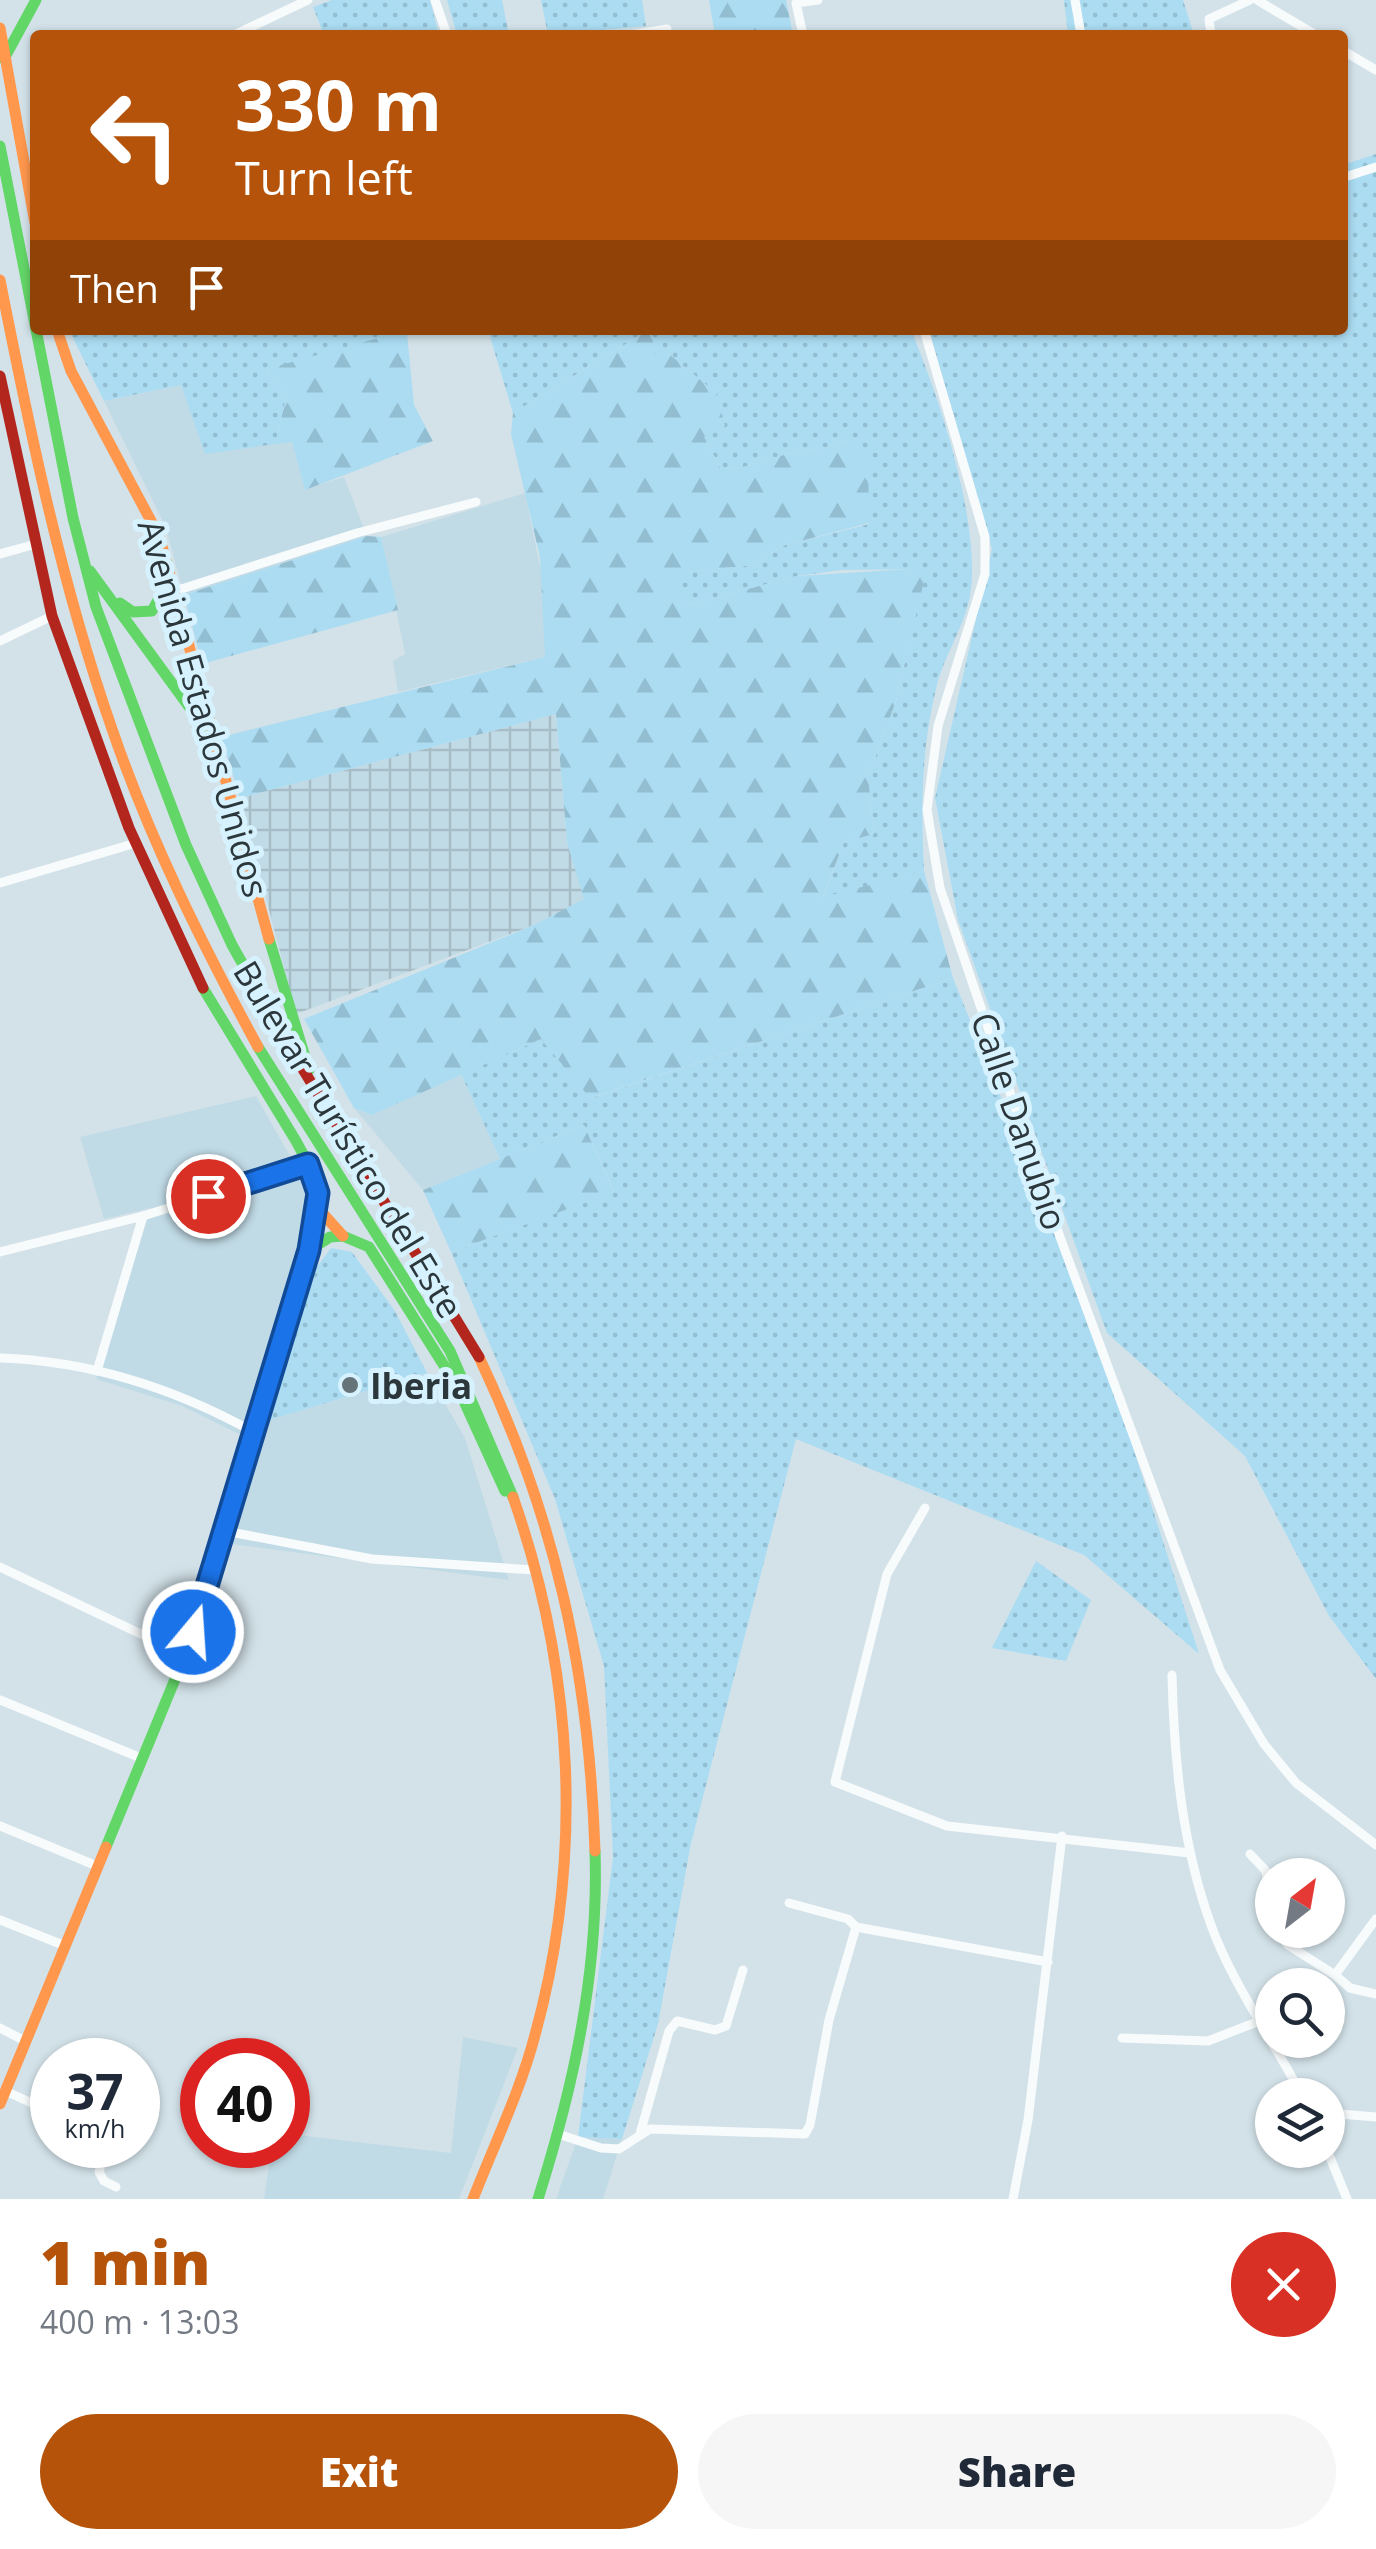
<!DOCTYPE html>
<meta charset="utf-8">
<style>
:root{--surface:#fff;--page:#f6f6f7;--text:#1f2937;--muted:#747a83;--accent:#b45309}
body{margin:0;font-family:"Open Sans",sans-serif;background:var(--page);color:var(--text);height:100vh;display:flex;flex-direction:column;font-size:38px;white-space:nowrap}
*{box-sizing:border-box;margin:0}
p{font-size:32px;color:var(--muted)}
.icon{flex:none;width:55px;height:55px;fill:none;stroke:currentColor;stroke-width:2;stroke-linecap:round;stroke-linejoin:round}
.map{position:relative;height:2199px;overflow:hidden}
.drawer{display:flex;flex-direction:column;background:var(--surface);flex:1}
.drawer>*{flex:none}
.banner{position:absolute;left:30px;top:30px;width:1318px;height:305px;border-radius:10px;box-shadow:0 2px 8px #0004;background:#b45309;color:#fff;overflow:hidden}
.needle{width:65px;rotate:31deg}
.buttons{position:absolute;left:1255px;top:1858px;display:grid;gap:20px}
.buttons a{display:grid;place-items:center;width:90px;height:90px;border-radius:50%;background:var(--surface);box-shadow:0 2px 8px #0004;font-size:50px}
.speed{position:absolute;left:30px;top:2038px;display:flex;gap:20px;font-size:50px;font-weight:700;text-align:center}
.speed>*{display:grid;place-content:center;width:130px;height:130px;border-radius:50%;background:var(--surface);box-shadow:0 2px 8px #0004;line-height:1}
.speed small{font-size:25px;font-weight:400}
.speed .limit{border:15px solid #d22;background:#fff;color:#111}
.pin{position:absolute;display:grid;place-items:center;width:85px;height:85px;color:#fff;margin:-42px;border:5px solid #fff;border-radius:50%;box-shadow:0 2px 10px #0007}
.me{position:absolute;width:110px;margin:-55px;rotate:18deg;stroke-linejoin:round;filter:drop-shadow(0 0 8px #0008)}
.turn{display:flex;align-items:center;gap:35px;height:210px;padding:0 40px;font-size:45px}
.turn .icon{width:130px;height:130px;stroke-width:2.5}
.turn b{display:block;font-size:70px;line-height:85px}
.then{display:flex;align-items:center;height:95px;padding:0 40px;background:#0003;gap:20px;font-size:38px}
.round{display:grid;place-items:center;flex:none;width:105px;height:105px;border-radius:52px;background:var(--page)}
.head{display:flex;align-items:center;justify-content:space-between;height:170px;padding:0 40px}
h1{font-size:60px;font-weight:800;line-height:75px;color:var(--accent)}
.primary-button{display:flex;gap:20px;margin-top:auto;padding:20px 40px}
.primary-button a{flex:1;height:115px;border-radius:60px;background:var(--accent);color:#fff;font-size:40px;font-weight:800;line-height:115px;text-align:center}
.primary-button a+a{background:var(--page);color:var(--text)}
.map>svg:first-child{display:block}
.built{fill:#c1dbe6}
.industrial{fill:url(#industrial-grid)}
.grass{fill:url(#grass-dots)}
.forest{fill:url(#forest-firs)}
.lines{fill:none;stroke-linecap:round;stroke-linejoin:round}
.street{stroke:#f8fbfc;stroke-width:9}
.fast{stroke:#63d668;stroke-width:11}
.slow{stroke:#ff974d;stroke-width:11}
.jam{stroke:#b3261e;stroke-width:11}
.route-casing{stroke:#114b97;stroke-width:25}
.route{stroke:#1a73e8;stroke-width:18}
.poi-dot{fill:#667378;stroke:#d7f2ff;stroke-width:4}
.labels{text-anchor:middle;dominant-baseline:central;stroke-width:10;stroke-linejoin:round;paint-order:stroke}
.street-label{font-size:35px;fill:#2c373b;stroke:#d7f2ff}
.poi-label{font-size:35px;font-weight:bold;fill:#2c373b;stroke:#d7f2ff;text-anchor:start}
</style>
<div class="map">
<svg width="1376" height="2199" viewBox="0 0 1376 2199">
<defs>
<pattern id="industrial-grid" width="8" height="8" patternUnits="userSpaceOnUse" patternTransform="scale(2.5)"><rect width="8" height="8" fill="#c1dbe6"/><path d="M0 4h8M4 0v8" fill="none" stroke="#a6bdc6"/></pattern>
<pattern id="grass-dots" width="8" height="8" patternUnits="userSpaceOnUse" patternTransform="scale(2.5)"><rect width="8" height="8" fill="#abdcf2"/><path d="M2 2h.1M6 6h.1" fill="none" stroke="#93bdd0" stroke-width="1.8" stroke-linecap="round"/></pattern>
<pattern id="forest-firs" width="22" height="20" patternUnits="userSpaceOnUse" patternTransform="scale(2.5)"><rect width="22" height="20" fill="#abdcf2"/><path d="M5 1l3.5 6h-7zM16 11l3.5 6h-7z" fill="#93bdd0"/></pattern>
</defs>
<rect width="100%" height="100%" fill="#d3e2e9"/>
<!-- built -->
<g class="built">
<path d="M181,385L292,442L305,489L344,477L367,536L184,595L166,528L104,401Z"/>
<path d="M525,493L545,591V657L398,692L393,661L405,654L381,537Z"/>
<path d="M461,1074L500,1159L423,1190L354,1108L372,1115Z"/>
<path d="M256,1096L307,1186L306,1224L251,1440L182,1406L96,1379L151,1208L104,1219L80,1137Z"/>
<path d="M427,1373L465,1438L509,1580L231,1544L269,1420Z"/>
<path d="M463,2037L518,2048L459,2199H264L272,2145H288V2134L451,2153Z"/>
<path d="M578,2137L622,2139L603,2199H556Z"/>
</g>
<!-- industrial -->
<path class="industrial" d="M556,714L567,842L585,899L534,925L296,1014L240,798Z"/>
<!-- grass -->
<g class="grass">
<path d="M332,0H430L439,35H324L313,7Z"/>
<path d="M447,0H502L509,35H457Z"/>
<path d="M541,0H642L646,26L548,35Z"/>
<path d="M1064,0H1183L1194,35H1068Z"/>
<path d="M1376,154V1679L1329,1616L1245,1456L1107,1333L958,920L935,798L992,549L929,330H1342L1343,165Z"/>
<path d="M69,330H407V332L267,369L286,399L275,444L205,454L181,385L104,401Z"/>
<path d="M488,330H649L513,413Z"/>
<path d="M653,330H911C939,396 982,526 970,596C964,628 943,657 936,689C921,750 921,809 924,871L823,898L844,842L874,834L868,777L896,701L926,569L842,570L797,576L692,604L675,600L685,572L753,565L782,546L869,524L849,440C819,452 803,449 777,457C756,463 744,470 721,469L704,437L716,393L669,354H653Z"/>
<path d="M953,978L1099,1341L1199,1654L1084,1555L796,1439L691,1843L658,2024L622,2139L578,2137L613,1857L604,1666L555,1499L451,1252L614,1191L584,1125L500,1159L461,1074L541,1039L591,1098Z"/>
<path d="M331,1248L352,1252L395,1311L427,1373L269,1420L316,1268Z"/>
<path d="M1036,1561L1091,1600L1066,1661L992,1648Z"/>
</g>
<!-- forest -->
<g class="forest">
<path d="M709,0H786L793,35H715Z"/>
<path d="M407,330H415L407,333L414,405L433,441L305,490L292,442L275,444L286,399L267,369Z"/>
<path d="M649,330H653V353L669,354L716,393L725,426L704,437L721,469C744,470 756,463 777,457C803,449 819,452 849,440L868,454L869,523L782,546L753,565L686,572L676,600L692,604L797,576L927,568L896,701L868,777L874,834L844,842L823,897L924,871L953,978L590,1098L541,1039L372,1115L354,1108L304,1019L534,925L584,899L567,842L556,714L240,798L221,737L545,657L540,557L511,434L513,413Z"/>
<path d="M367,536L381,537L398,610L202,664L184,595Z"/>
<path d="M584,1125L614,1192L451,1252L423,1190Z"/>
</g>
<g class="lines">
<!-- street -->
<g class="street">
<path d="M435,0L447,35"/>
<path d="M1075,0L1081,35"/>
<path d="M1257,0L1316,35"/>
<path d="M234,35L308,0"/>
<path d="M630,35L667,29"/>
<path d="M803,35L796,3L818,0"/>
<path d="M1211,35L1209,19L1250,0"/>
<path d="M1342,50L1376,70"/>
<path d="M1342,178L1376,167"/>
<path d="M924,330L985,537V574L938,726L927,810L940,888L1053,1218L1220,1670L1264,1744L1296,1783L1376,1845"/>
<path d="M0,554L36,544"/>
<path d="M175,591L357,533L476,502"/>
<path d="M0,641L52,616"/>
<path d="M0,883L136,843"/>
<path d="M0,1252L143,1216L308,1164"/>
<path d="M0,1358C91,1361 177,1389 257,1434"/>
<path d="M97,1371L143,1216"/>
<path d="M925,1508L887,1574L835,1782L947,1826L1190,1853"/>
<path d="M225,1531L372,1559L534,1570"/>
<path d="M0,1567L185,1655"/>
<path d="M1172,1675C1174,1760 1182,1845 1211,1925C1230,1979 1274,2043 1302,2095"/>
<path d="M0,1700L141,1758"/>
<path d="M0,1826L97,1866"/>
<path d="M1250,1854L1266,1871L1272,1907"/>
<path d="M789,1903L848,1919L856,1927"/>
<path d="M1376,1919L1335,1975L1350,1988L1376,1994"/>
<path d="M0,1920L63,1945"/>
<path d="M1276,1930L1288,1945L1335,1975"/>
<path d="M0,2028L25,2041"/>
<path d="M1122,2038L1208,2041L1262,2020"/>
<path d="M5,2091L52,2112"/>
<path d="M1328,2113L1376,2117"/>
<path d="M558,2134L601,2148L619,2149L650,2129L805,2134L810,2125L829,2020L856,1927L1048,1962"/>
<path d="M640,2134L669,2031L677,2021L715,2030L726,2026L743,1970"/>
<path d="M106,2145L99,2172L104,2181L116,2187"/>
<path d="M1327,2150L1347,2199"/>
<path d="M1013,2199L1028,2120L1062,1836"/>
</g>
<!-- fast -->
<g class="fast">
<path d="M4,59L36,0"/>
<path d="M0,146L73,518L96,607L186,845L232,945L293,1053"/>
<path d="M90,571L217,745"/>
<path d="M120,603L133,612L152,611L165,587L167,563"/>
<path d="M269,939L309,1070"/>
<path d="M258,1047L450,1351L513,1497"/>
<path d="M309,1250L330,1237L343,1236L369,1247L457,1386L505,1491"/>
<path d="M106,1847L185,1655L257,1434L309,1250L318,1193L316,1178L296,1141L203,988"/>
<path d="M538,2199C574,2085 599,1971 595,1851"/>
</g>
<!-- slow -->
<g class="slow">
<path d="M0,28L35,223"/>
<path d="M0,280C30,432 61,583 112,729C150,840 202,944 258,1047"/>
<path d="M57,330L71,371L159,536L269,939"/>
<path d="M317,1207L343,1236"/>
<path d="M479,1357C556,1519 589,1672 595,1851"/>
<path d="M0,2104L106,1847"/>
<path d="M473,2199C494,2145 520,2092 535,2035C584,1857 574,1671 513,1497"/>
</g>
<!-- jam -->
<g class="jam">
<path d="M0,376L52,616L129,828L203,988"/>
<path d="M293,1053L479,1357"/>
</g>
</g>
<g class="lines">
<!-- route casing -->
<g class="route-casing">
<path id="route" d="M193,1632L309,1250L318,1193L308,1164L208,1196"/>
</g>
<!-- route -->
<use href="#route" class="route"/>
</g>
<!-- markers -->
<circle class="poi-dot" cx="350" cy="1385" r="10"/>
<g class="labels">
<!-- street labels -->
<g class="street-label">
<text transform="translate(204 708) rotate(74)">Avenida Estados Unidos</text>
<text transform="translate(1020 1121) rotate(71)">Calle Danubio</text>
<text transform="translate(349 1139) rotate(59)">Bulevar Turístico del Este</text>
</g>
<!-- poi labels -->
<g class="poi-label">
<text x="370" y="1385">Iberia</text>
</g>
</g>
</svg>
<div class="buttons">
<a><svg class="needle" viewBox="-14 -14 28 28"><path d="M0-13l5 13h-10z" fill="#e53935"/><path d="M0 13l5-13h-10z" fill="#747a83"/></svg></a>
<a><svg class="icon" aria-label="search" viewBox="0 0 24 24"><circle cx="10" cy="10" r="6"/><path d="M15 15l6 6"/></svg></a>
<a><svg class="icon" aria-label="layers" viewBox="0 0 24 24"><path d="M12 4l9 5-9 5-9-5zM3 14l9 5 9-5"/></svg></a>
</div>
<div class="speed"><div>37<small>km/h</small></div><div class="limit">40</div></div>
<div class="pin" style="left:208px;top:1196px;background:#d93025"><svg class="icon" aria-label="arrive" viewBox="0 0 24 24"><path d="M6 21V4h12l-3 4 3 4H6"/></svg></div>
<svg class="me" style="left:193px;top:1632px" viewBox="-20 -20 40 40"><circle r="17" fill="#1a73e8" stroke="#fff" stroke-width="3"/><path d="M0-11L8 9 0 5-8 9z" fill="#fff"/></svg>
<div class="banner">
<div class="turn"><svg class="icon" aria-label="left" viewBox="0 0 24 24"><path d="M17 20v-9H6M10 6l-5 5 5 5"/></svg><div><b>330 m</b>Turn left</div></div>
<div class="then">Then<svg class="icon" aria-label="arrive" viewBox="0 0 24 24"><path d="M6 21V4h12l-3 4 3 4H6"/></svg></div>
</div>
</div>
<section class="drawer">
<div class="head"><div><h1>1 min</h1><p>400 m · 13:03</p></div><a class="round" style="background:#d93025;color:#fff"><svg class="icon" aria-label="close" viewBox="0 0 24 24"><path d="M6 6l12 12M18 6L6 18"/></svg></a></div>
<div class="primary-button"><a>Exit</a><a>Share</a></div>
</section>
